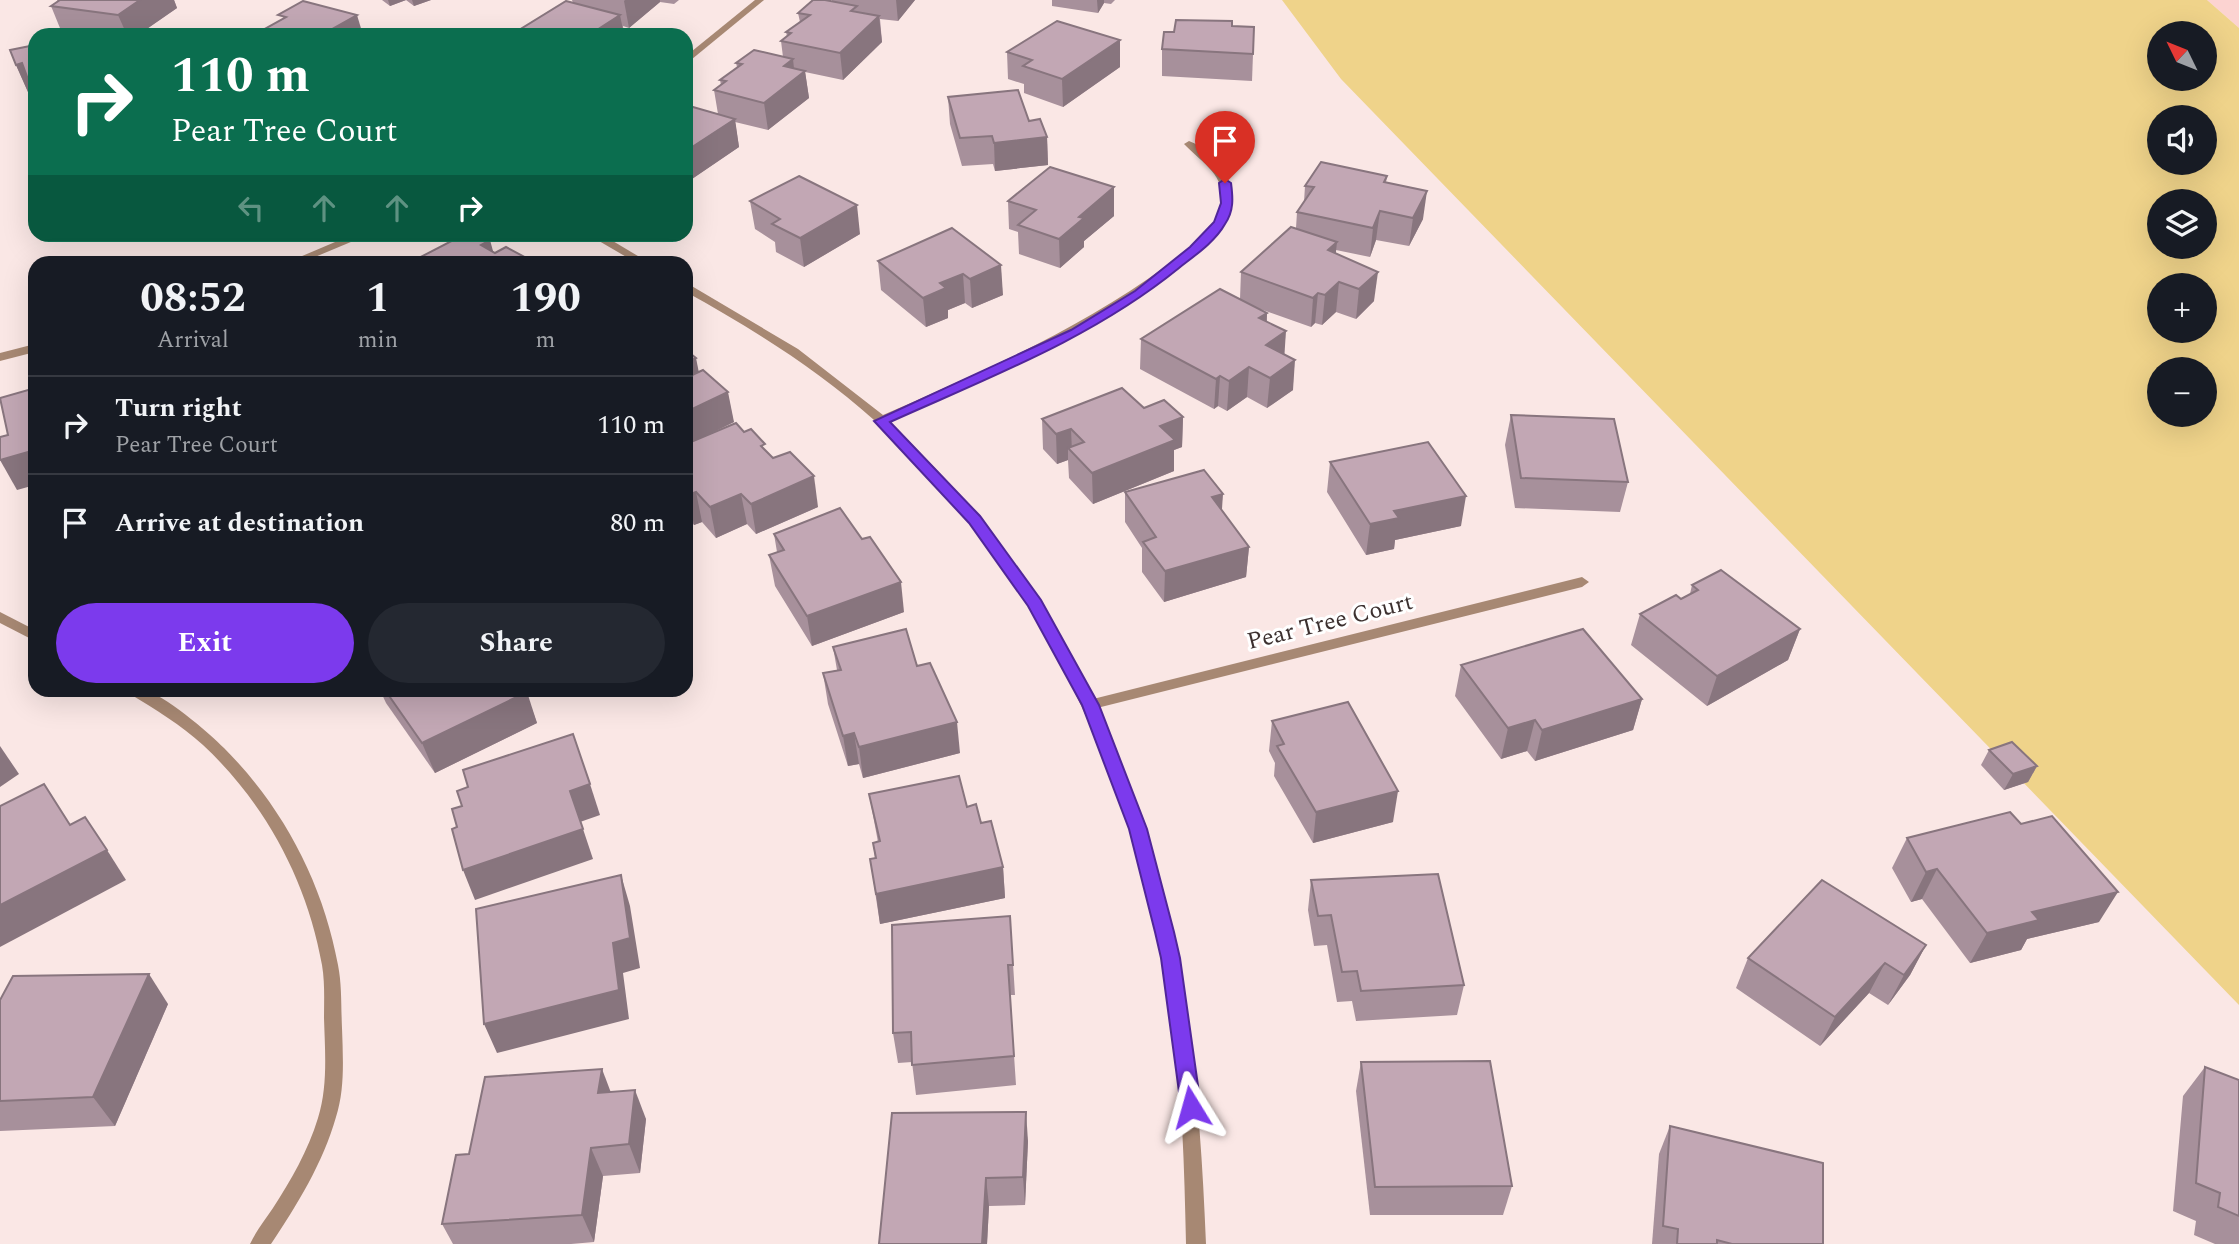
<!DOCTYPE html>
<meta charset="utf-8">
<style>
:root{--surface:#171b24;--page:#242831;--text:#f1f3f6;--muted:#9ea1a6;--line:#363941;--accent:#7c3aed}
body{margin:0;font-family:Spectral,serif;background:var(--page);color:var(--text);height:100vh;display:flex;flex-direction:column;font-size:26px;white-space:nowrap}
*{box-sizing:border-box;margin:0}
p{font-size:23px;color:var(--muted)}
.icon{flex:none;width:38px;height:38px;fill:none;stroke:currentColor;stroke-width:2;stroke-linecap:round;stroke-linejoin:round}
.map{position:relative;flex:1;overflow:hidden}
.drawer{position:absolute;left:28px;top:256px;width:665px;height:441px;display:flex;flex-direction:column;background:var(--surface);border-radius:21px;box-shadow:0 7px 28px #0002}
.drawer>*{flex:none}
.top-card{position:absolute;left:28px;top:28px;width:665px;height:214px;border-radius:21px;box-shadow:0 7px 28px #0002;background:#0b6e4f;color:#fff;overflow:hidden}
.needle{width:46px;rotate:313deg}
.controls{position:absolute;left:2147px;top:21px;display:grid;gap:14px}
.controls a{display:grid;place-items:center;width:70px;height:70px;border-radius:50%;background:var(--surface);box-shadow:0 7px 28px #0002;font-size:35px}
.pin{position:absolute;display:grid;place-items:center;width:60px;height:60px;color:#fff;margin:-72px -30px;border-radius:50% 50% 50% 0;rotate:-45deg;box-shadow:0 0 7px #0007}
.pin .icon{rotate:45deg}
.me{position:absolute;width:77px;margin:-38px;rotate:352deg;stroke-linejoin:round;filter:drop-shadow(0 0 5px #0008)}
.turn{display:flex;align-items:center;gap:24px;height:147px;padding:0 28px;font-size:32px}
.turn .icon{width:91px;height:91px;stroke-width:2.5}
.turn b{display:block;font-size:49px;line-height:60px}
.lanes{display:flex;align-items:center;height:66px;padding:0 28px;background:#0003;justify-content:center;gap:35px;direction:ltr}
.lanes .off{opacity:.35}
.eta{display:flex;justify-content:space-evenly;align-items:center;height:119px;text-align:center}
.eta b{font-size:42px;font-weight:700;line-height:49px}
.cta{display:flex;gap:14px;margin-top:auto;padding:14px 28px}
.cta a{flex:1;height:80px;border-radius:42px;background:var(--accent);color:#fff;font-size:28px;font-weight:700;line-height:80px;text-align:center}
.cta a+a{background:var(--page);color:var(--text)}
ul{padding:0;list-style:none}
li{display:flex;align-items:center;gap:21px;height:98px;padding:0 28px;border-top:2px solid var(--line)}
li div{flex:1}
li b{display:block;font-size:26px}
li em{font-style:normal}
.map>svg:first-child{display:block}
.built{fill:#fcd3d1}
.green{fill:#efd38a;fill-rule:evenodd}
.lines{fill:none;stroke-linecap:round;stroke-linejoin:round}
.street{fill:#a78873;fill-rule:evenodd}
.wall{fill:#a7909b}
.shaded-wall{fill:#88757e}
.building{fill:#c2a7b4;stroke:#88757e;stroke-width:2}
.route{fill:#7c3aed;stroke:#51269a;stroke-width:2}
.labels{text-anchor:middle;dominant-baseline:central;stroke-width:6;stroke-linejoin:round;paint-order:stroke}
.street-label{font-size:24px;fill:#3c302f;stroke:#fff}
</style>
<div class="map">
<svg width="2239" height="1244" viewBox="0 0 2239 1244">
<rect width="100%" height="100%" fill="#fae7e5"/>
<!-- built -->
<path class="built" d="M2207,0H2239V28Z"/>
<!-- green -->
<path class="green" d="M1282,0H2207L2239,28V1005L1341,79ZM2160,33H2205V79H2160ZM2160,117H2205V163H2160ZM2160,201H2205V247H2160ZM2160,285H2205V331H2160ZM2160,369H2205V415H2160Z"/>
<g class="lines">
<!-- street -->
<g class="street">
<path d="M755,0H764L686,64V56Z"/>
<path d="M1189,141C1203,146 1216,161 1224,173C1232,185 1235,199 1230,213C1221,238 1195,254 1175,270C1088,335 988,377 890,422C929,461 968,501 1001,546C1037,594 1065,647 1093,699L1582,577L1589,582L1582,587L1097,708C1120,762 1144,817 1159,874C1191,996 1201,1118 1206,1244H1186C1184,1149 1181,1053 1163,960C1124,758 1028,558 874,420C817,369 753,329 686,292V284L690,285L798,349L883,415C981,372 1079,330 1166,266C1186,251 1217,232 1222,204C1226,175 1201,162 1184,144Z"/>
<path d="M354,234H370L303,262H288Z"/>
<path d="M587,234H601L648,262H635Z"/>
<path d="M35,344V352L0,361V353Z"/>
<path d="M0,612L35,630V641L0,623Z"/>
<path d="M128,690C132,690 138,689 143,690C163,693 209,733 224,748C283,807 323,883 338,965C342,985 341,1007 342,1028C343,1058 345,1089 336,1117C323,1163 297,1205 271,1244H250C256,1231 265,1220 273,1208C291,1180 308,1151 318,1118C328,1086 325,1052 324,1018C324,1001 325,983 322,965C307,881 266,804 203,745C181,725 155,709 130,694Z"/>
</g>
</g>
<!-- wall -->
<g class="wall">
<path d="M57,0H174L177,8L138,35H80L62,33L51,6L58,2Z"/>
<path d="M382,0H431L414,6L406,0L390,6Z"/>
<path d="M572,0H679L674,4L660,2L629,28L623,26L624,35H520L519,30L573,3Z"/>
<path d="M832,0H915L898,21L880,19L882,42L843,80L805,72L809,98L768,130L735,122L739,147L689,181L686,180V105L718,114L714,90L721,85L720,80L737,67L736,63L783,57L781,41L787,36L786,32L800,22L798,13L832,1Z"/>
<path d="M1052,0H1115L1111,4L1104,3L1098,13L1052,6Z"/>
<path d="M1232,26L1253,54L1252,81L1162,76V49L1174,32Z"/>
<path d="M35,45V95L33,91L28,92L16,65Z"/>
<path d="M1007,52L1120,67L1063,107L1024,93V84L1008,79Z"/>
<path d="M948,97L1029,121L1047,137L1048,165L995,171L993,164L962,166L950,124Z"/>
<path d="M1387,176L1386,183L1423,219L1409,246L1376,240L1370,257L1336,250V254L1374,301L1356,319L1336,312L1322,325L1315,323L1311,327L1260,309L1267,313V322L1284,355L1293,390L1267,408L1247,397L1227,411L1218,406L1214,409L1140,369L1141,339L1240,299L1241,272L1296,228L1297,212L1304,202L1305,186Z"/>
<path d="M1114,187V216L1084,241V247L1060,268L1019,254L1018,232L1009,229L1008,201Z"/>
<path d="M750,201L860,234L804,267L776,252L775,242L755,229Z"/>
<path d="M952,228L1003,295L972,308L965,303L948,310V318L926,327L881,290L878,261Z"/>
<path d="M686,350L699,372L734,422L708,435L744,432L767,452L818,507L756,534L747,524L716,538L702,522L694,525L686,516Z"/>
<path d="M1144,408L1183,417L1182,447L1174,450V471L1093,504L1069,478L1068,460L1057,464L1043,449L1042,419Z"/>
<path d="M1511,415L1628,482L1620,512L1515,508L1505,445Z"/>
<path d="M1330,462L1461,526L1395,540L1394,549L1366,555L1327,492Z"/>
<path d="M1125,492L1222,510L1249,547L1246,577L1164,602L1142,572V548L1125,522Z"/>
<path d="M774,534L904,612L812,646L775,586L769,555L777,552Z"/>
<path d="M1692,585L1800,629L1788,660L1707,706L1631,645L1640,614L1681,599L1690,594Z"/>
<path d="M833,647L917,666L960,753L863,778L859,764L848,766L828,704L823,673L837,670Z"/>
<path d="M1461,665L1642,699L1633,730L1535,761L1527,751L1501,759L1455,696Z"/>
<path d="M380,690H525L537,723L435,773L386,703Z"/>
<path d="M1272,721L1393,822L1313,843L1274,776L1275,763L1269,751Z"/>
<path d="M1989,750L2037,766L2028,782L2004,790L1981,765Z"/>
<path d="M869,794L967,807L981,823L1003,867L1005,898L880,924L870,859L875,858L873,843L878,842Z"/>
<path d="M2021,824L2099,922L2027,939L2021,950L1970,963L1922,899L1911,902L1892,868L1907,838Z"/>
<path d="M1311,880L1464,985L1457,1015L1356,1021L1352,1001L1337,1002L1327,945L1314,946L1308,910Z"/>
<path d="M1010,916L1015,995H1010L1016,1085L916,1095L912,1062L898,1063L893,1033Z"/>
<path d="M1926,945L1910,975L1888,1005L1869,993L1820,1046L1736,988L1748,958Z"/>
<path d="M0,1000L168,1004L115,1126L0,1131Z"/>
<path d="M1361,1062L1512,1186L1503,1215H1370L1356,1091Z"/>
<path d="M2205,1067L2239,1080V1244H2215L2194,1235L2196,1221L2173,1211L2183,1096Z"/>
<path d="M611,1092L646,1119L640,1173L603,1176L594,1242L571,1244H453L442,1224L469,1154Z"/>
<path d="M1670,1126L1823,1244H1652L1659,1154Z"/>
<path d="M1028,1141L1025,1205L989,1206L987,1244H879Z"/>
</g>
<!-- shaded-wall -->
<g class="shaded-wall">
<path d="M140,0H174L177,8L138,35H127L118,15Z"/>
<path d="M388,0H406L390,6Z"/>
<path d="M412,0H431L414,6Z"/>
<path d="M625,0H660V2L629,28L624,1Z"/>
<path d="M896,0H915L898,21Z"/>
<path d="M1097,0H1104V3L1098,13Z"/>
<path d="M357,15L363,35H330L334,28Z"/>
<path d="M620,15L624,35H589Z"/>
<path d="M879,16L882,42L843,80L840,53Z"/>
<path d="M1120,40V67L1063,107L1062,79Z"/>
<path d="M793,59L795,78L805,71L809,98L768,130L764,103L784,66Z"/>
<path d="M22,63L29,82L33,91L28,92L16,65Z"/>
<path d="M735,119L739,147L689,181L686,164V151Z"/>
<path d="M1047,137L1048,165L995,171L994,143Z"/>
<path d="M1114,187V216L1084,241V247L1060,268L1059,239L1079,217Z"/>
<path d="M1427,191L1423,219L1409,246L1413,218Z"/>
<path d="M857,205L860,234L804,267L800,238Z"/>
<path d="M1380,211L1376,240L1370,257L1373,228Z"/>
<path d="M490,240L496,262L481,245Z"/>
<path d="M1337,242L1334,271L1328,250Z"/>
<path d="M1001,265L1003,295L972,308L970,279Z"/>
<path d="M1378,272L1374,301L1356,319L1359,289Z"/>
<path d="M963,274L965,303L948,310V318L926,327L923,298L940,283Z"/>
<path d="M1339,282L1336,312L1322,325L1325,295Z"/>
<path d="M1318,293L1315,323L1311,327L1313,298Z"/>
<path d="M1267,313L1265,342L1259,318Z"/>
<path d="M1286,331L1284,361L1266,345Z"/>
<path d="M696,358L702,388L686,396V363Z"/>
<path d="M1295,360L1293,390L1267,408L1270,378Z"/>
<path d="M1249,367L1247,397L1227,411L1229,381Z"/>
<path d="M1220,376L1218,406L1214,409L1216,379Z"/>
<path d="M728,392L734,422L686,445V412Z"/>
<path d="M1183,417L1182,447L1174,450V471L1093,504L1092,473L1160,426Z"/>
<path d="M1071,429L1072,452L1068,448V460L1057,464L1056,434Z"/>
<path d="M35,450V485L17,490L0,460Z"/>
<path d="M814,476L818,507L756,534L751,504Z"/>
<path d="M696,492L702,522L694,525L688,495Z"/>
<path d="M741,494L747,524L716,538L710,507Z"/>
<path d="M1223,494L1221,524L1212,497Z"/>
<path d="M1466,496L1461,526L1395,540L1394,549L1366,555L1370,524L1394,511Z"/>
<path d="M1249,547L1246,577L1164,602L1165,571Z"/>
<path d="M901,582L904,612L812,646L807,616Z"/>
<path d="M1800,629L1788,660L1707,706L1717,676Z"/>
<path d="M527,692L537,723L435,773L422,743Z"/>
<path d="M1642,699L1633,730L1535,761L1542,730Z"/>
<path d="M1535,720L1527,751L1501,759L1508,728Z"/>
<path d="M957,722L960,753L863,778L859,747Z"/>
<path d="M854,733L859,764L848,766L843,736Z"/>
<path d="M0,746L19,774L0,787Z"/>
<path d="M2037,766L2028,782L2004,790L2013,774Z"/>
<path d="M590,784L600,815L580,822L570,791Z"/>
<path d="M1398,791L1393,822L1313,843L1316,812Z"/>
<path d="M583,829L593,859L475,900L463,870Z"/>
<path d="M107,850L126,880L0,947V905Z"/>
<path d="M1003,867L1005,898L880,924L876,894Z"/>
<path d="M1937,869L1922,899L1911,902L1926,872Z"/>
<path d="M621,875L630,906L640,968L623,973L629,1019L497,1053L484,1024L613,943Z"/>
<path d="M2118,892L2099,922L2027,939L2021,950L1970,963L1987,933L2032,912Z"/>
<path d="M1926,945L1910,975L1888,1005L1904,975Z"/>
<path d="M1885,963L1869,993L1820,1046L1835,1017Z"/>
<path d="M149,974L168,1004L115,1126L93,1097Z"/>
<path d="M602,1069L613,1098L598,1093Z"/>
<path d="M635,1090L646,1119L640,1173L629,1144Z"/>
<path d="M1026,1112L1028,1141L1025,1205L1023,1177Z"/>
<path d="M591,1148L603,1176L594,1242L582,1215Z"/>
<path d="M986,1178L989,1206L987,1244H982Z"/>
</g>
<!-- building -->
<g class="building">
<path d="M60,0H140L118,15L51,6Z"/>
<path d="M813,0H825L857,6L851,11L879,16L840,53L781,41L791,33L786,32L810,15L798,13Z"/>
<path d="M303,1L357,15L334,28L340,30L330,35H254L286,17L278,15Z"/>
<path d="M566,1L620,15L589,35H525L528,33L519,30Z"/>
<path d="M1176,20L1232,21V26L1254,27L1253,54L1162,49L1164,32H1174Z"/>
<path d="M1057,21L1120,40L1062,79L1023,66L1032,60L1007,52Z"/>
<path d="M35,45V84H34L29,82L22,63L16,65L10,50Z"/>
<path d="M754,50L793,59L784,66L805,71L764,103L714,90L726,81L720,80L742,64L736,63Z"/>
<path d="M1018,90L1029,121L1040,119L1047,137L994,143L992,136L960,138L948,97Z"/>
<path d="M686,105L735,119L686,151Z"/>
<path d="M1321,162L1387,176L1384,182L1427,191L1413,218L1380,211L1373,228L1297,212L1314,187L1305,186Z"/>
<path d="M1050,167L1114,187L1079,217L1084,218L1059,239L1018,225L1036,210L1008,201Z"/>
<path d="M799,176L857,205L800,238L772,224L780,219L750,201Z"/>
<path d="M1291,227L1337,242L1328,250L1378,272L1359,289L1339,282L1325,295L1318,293L1313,298L1241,272Z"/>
<path d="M952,228L1001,265L970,279L963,274L940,283L946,288L923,298L878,261Z"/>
<path d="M465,234H478L490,240L481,245L495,253L506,247L532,261L529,262H411Z"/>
<path d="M1220,289L1267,313L1259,318L1286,331L1266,345L1295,360L1270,378L1249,367L1229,381L1220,376L1216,379L1141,339Z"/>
<path d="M686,350L696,358L686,363Z"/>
<path d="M703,370L728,392L686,412V372L690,376Z"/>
<path d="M35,388V450L0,460V437L8,435L0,398Z"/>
<path d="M1122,388L1144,408L1164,400L1183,417L1160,426L1175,440L1092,473L1068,448L1084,442L1071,429L1056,434L1042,419Z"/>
<path d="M1511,415L1614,419L1628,482L1521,478Z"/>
<path d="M736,423L744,432L751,429L765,444L761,446L773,458L790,452L814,476L751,504L741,494L710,507L696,492L688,495L686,493V444Z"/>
<path d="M1428,442L1466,496L1394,511L1399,518L1370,524L1330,462Z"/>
<path d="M1204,470L1223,494L1212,497L1249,547L1165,571L1143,542L1156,537L1125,492Z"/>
<path d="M840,508L862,539L870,537L901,582L807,616L769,555L784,550L774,534Z"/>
<path d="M1721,570L1800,629L1717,676L1640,614L1676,595L1681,599L1698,590L1692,585Z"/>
<path d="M906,629L917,666L930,663L957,722L859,747L854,733L843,736L823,673L841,670L833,647Z"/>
<path d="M1583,629L1642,699L1542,730L1535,720L1508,728L1461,665Z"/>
<path d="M385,690H525L527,692L422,743Z"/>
<path d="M1348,702L1398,791L1316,812L1277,746L1284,744L1272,721Z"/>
<path d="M573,734L590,784L570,791L583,829L463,870L452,829L457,827L452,809L462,806L457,791L468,787L463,770Z"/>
<path d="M2012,742L2037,766L2013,774L1989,750Z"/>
<path d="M959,776L967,807L976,804L981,823L991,821L1003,867L876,894L870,859L876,858L873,843L880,841L869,794Z"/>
<path d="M44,784L70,825L85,817L107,850L0,905V806Z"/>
<path d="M2010,812L2021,824L2052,816L2118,892L2032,912L2039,920L1987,933L1937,869L1926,872L1907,838Z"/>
<path d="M1438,874L1464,985L1361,991L1357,971L1342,972L1331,915L1318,916L1311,880Z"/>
<path d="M621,875L630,938L613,943L619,990L484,1024L476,909Z"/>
<path d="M1822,880L1926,945L1904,975L1885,963L1835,1017L1748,958Z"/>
<path d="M1010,916L1013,965H1008L1014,1056L912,1065L911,1032L893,1033L892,925Z"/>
<path d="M149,974L93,1097L0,1101V1000L13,976Z"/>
<path d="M1490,1061L1512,1186L1375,1187L1361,1062Z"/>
<path d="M2205,1067L2239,1080V1216L2218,1207L2220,1193L2196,1183Z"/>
<path d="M602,1069L598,1093L635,1090L629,1144L591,1148L582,1215L442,1224L456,1155L469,1154L485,1077Z"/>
<path d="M1026,1112L1023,1177L986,1178L982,1244H879L892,1113Z"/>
<path d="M1670,1126L1823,1163V1244H1732L1717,1240V1244H1677L1678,1229L1663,1226Z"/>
</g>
<!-- route -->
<path class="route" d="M1225,179L1231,183C1233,198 1234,211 1225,224C1215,242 1194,256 1179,268C1093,338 990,377 890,422L980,516L1041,600L1099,705L1147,829L1174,932L1180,958L1201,1107L1198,1114L1191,1116L1184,1114L1181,1107L1161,958L1155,932L1129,829L1082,705L1028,606L969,523L874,421L1071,330L1135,291L1190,247L1214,222L1221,203L1219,183Z"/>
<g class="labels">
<!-- street labels -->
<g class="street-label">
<text transform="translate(1330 622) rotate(-14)">Pear Tree Court</text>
</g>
</g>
</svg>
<div class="controls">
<a><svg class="needle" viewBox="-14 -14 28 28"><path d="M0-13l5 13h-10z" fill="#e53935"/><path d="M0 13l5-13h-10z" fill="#9ea1a6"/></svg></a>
<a><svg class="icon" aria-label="sound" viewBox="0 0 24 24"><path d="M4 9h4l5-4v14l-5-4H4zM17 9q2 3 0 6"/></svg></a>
<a><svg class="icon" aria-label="layers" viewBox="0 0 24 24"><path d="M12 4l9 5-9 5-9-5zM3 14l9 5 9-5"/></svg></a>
<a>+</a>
<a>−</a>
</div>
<div class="pin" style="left:1225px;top:183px;background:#d93025"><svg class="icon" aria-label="arrive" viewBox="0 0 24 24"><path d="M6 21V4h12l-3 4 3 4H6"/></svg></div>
<svg class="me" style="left:1191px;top:1107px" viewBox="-20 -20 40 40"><path d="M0-17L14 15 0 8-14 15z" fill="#7c3aed" stroke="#fff" stroke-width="4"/></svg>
<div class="top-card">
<div class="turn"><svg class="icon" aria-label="right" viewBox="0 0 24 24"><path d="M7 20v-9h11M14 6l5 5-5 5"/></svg><div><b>110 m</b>Pear Tree Court</div></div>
<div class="lanes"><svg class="icon off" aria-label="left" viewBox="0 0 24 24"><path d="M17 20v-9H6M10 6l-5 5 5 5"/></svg><svg class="icon off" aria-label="ahead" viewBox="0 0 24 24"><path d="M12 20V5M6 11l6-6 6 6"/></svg><svg class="icon off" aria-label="ahead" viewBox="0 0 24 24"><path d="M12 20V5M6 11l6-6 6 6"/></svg><svg class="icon" aria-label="right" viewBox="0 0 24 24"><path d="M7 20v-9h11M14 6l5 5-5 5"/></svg></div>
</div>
<section class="drawer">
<div class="eta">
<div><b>08:52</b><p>Arrival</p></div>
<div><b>1</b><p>min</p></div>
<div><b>190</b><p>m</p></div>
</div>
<ul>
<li><svg class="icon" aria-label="right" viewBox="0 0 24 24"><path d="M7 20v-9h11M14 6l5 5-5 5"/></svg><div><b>Turn right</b><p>Pear Tree Court</p></div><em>110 m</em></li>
<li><svg class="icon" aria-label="arrive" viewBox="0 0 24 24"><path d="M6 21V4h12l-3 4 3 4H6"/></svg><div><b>Arrive at destination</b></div><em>80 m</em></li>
</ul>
<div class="cta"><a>Exit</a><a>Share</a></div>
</section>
</div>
